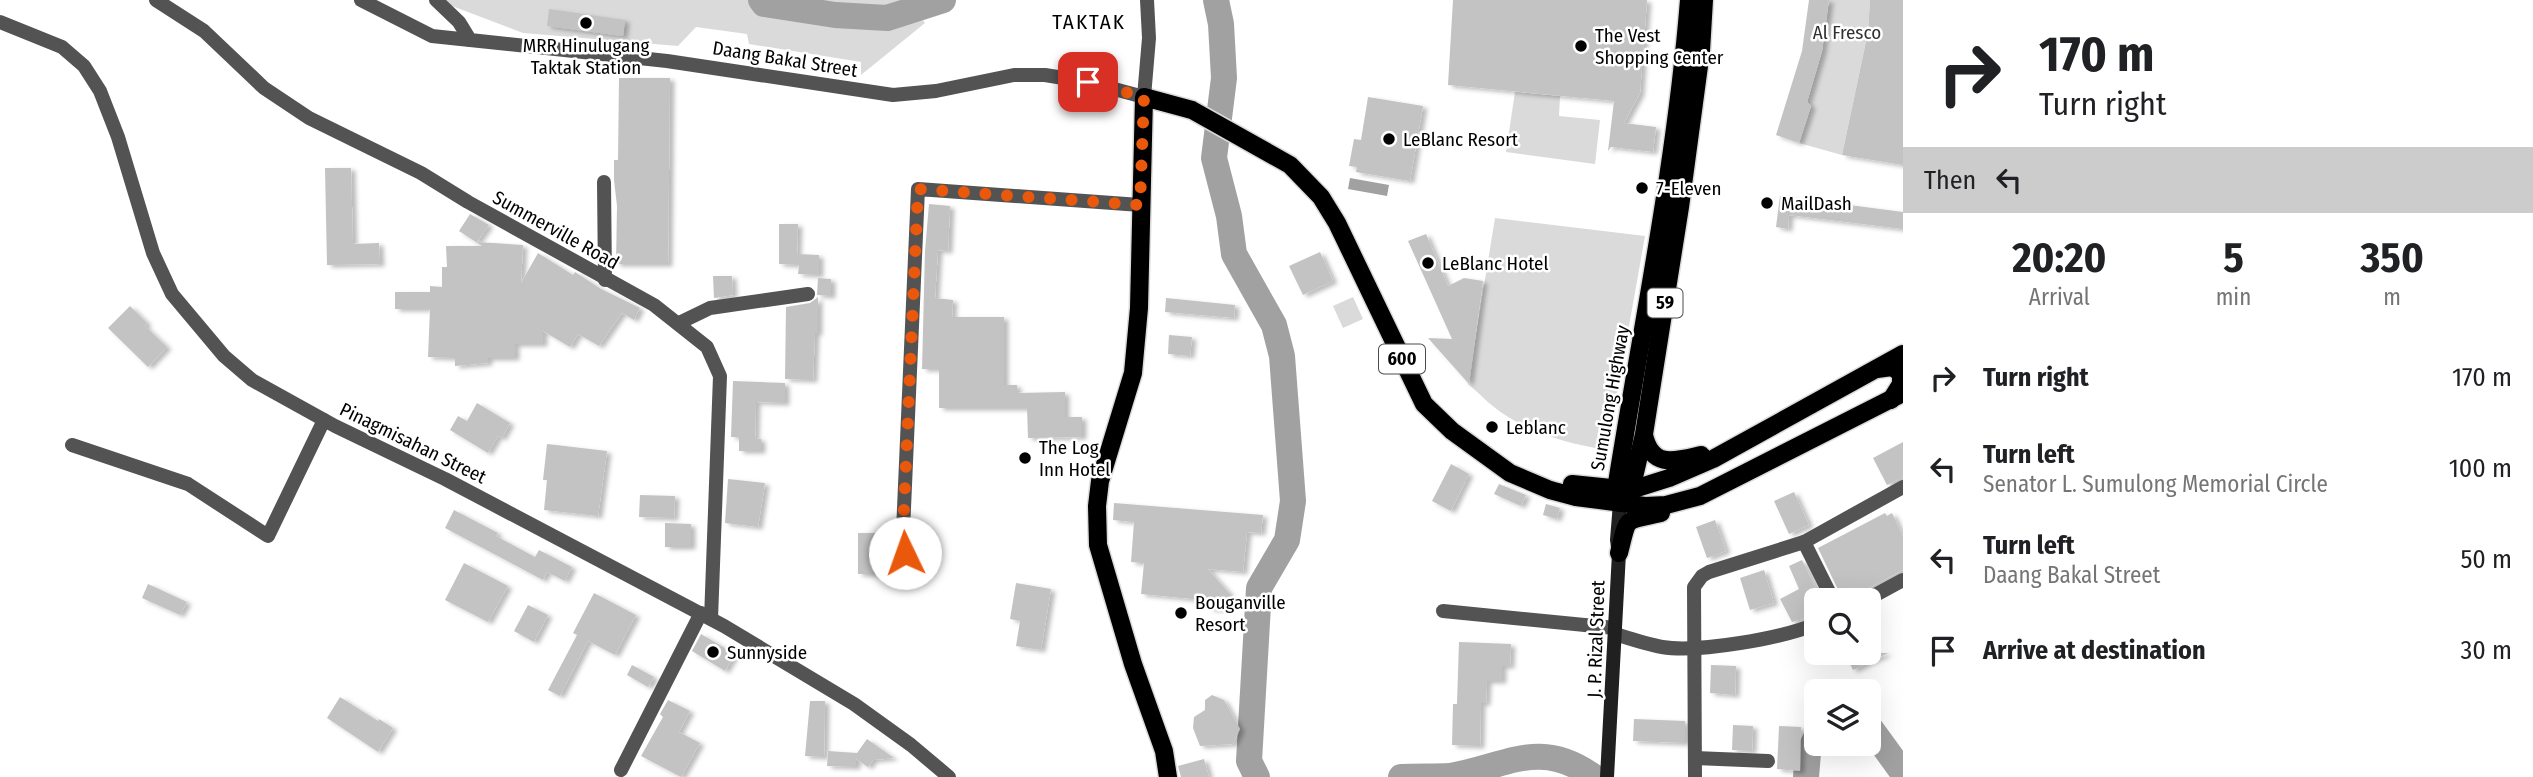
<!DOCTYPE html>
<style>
:root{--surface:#fff;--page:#f6f6f6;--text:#202124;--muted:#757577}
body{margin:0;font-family:"Fira Sans Condensed",sans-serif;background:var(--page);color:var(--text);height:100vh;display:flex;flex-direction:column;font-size:26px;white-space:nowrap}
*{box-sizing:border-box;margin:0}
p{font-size:23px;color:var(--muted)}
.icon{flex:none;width:38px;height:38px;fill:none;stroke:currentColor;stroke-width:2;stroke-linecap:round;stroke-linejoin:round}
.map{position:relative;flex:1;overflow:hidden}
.panel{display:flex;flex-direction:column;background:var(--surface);width:630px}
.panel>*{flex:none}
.hud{background:#fff;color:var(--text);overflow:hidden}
.controls{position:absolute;left:1804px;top:588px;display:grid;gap:14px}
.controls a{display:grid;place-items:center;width:77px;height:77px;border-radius:10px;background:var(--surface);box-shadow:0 7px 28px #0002;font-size:35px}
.pin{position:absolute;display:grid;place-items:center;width:60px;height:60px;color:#fff;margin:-30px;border-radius:14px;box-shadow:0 4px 10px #0006}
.me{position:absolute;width:77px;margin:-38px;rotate:357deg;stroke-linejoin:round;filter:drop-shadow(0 0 5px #0008)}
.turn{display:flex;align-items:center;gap:24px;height:147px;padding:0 21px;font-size:32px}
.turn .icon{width:91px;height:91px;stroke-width:2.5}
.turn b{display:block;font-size:49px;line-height:60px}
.then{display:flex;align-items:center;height:66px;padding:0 21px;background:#0003;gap:14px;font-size:26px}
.eta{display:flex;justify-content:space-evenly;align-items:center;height:119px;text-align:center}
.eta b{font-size:42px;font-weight:700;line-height:49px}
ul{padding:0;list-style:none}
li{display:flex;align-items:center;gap:21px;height:91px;padding:0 21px}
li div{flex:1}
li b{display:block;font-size:26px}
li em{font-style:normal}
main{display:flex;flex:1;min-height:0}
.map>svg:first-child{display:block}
.green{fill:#dadada}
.water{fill:#a1a1a1}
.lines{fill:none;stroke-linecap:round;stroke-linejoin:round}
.river{stroke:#a1a1a1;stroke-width:26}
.building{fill:#c3c3c3;filter:url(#shadow)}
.primary-casing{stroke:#dbdbdb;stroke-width:21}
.minor{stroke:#535353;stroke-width:14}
.tertiary{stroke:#535353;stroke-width:14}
.secondary{stroke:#202020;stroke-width:14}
.primary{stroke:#000;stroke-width:18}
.route{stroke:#ea580c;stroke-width:12;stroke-dasharray:0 21.6}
.poi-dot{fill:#000;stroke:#fff;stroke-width:2.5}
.labels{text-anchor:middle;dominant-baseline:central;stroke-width:5;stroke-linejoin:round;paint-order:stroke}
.shield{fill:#fff;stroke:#4c4c4c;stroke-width:2}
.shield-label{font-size:18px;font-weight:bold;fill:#000}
.park-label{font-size:19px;fill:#313131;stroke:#fff}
.poi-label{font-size:19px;fill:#000;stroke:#fff;text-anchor:start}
.street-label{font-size:19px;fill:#000;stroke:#fff}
.neighbourhood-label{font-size:21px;letter-spacing:2px;fill:#000;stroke:#fff}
</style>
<main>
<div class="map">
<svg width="1903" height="777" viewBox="0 0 1903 777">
<defs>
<filter id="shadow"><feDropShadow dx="4.5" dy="2.5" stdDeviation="2" flood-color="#0004"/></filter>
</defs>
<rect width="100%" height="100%" fill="#fff"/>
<!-- green -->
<g class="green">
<path d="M446,0H909L925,23L861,75V62L749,44L747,34L696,27L678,46L523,33L452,6Z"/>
<path d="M1829,0H1870L1868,32L1842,155L1799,143L1811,106L1807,102L1822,51Z"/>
<path d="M1515,92L1560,96L1559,116L1600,120L1595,164L1506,152Z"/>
<path d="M1495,218L1645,236L1607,450C1570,444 1533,434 1502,413C1490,405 1479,393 1468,384Z"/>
<path d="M1353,297L1363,319L1343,328L1333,306Z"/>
</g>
<!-- water -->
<path class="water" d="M1350,178L1389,185L1387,196L1348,189Z"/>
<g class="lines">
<!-- river -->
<g class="river">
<path d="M761,0L764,4L835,15L887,18L943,0"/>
<path d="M1216,0L1221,24L1224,78L1214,158L1229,216L1234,254L1274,325L1282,356L1293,501L1287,540L1259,588L1249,761L1257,777"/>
<path d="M1869,726L1903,773"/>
<path d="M1401,777C1417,776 1434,777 1450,776C1506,767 1539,737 1594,777"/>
<path d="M1806,777L1808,753L1816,738"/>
</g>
</g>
<!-- building -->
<g class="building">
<path d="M1453,0H1647L1640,93L1624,123L1656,127L1653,152L1611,147L1608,151L1614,101L1448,85Z"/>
<path d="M1809,0H1829L1822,51L1807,102L1811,106L1799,143L1776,135L1802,51Z"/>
<path d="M1870,0H1903V165L1842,155L1868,32Z"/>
<path d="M549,9L625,20L623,36L547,26Z"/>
<path d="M619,78H670L668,264H616L617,206L614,180V160H618Z"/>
<path d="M1368,97L1423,106L1410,181L1356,172L1357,167L1349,166L1354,139L1361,140Z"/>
<path d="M325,168H351L353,244L379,243L380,264L327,265Z"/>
<path d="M1780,196L1903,212V229L1789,215L1788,229L1776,227Z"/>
<path d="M929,204L950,206L948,251L938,250L935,298L953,300L952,317H1004V385H1017V393L1065,392V417H1082V437L1028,438L1027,408H939V369H922L925,251Z"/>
<path d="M470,214L489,225L477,242L523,245L521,283L538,253L573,275L575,272L601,289L640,308L634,320L622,313L599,346L578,334L570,347L543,331V344H515V358H488V363L455,366V358L428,357L430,309H395V292H430V286L442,287V267H447L446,246H482L459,231Z"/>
<path d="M779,224H798L797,254L819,255V275L798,274L799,265L779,264Z"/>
<path d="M1426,234L1448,286L1464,278L1483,281L1469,384L1428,338L1452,339L1408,241Z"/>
<path d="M1320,252L1333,281L1303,295L1289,266Z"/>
<path d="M713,276H732L733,295L714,298Z"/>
<path d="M818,278L831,279V296L817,295Z"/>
<path d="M818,297V333H815L813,380L785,379L786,307L810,303Z"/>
<path d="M1166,298L1235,305L1234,318L1165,312Z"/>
<path d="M130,306L147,323L145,326L167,347L148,367L108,328Z"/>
<path d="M1169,335L1192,337L1190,356L1168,354Z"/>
<path d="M733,381L785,383V403L756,402L755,438L761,439V451H739V437H731Z"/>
<path d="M477,403L510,423L502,438L498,436L488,453L450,430L458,416L467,421Z"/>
<path d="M1903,442V477L1887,485L1873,458Z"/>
<path d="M547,444L607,451L598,516L544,510L547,480H543Z"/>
<path d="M1451,464L1469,474L1451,511L1432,501Z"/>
<path d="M728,479L765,483L758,527L725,523Z"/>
<path d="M1499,484L1526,495L1521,506L1494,494Z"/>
<path d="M1794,492L1809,525L1789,534L1774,501Z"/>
<path d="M640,495L675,496L674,518L639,517Z"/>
<path d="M1114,503L1263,515L1261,533L1247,532L1243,572L1208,569L1229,593V603L1221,609H1211L1204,600L1141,594L1144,563L1131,562L1134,522L1113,520Z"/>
<path d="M1546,504L1560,508L1557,519L1543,515Z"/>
<path d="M454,510L498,533L496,536L535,557L539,550L572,567L565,581L547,572L543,580L445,528Z"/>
<path d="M1885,513L1887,516L1892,513L1903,536V570L1861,592L1854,600H1843L1818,548Z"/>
<path d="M1715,520L1726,551L1707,558L1696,527Z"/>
<path d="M665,523L691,524V547H665Z"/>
<rect x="858" y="533" width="35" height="41"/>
<path d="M1802,560L1822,600H1816V615L1792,622L1780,599L1799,589L1789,566Z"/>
<path d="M464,563L508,586L488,622L445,600Z"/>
<path d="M1764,570L1774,603L1750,610L1740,578Z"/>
<path d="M1016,583L1051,589L1041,650L1016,646L1020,621L1010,619Z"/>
<path d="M148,584L187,602L180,615L142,598Z"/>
<path d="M594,593L636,615L615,655L588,641L560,696L548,690L577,635L573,633Z"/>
<path d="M528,605L548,615L534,642L514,631Z"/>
<path d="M701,634L735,654L725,671L692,651Z"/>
<path d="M1459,642L1511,644L1510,666H1502V681H1487L1486,703H1481L1480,746L1452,745L1453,704H1457Z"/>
<path d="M1845,653H1888L1853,670Z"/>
<path d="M632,665L654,677L648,687L627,675Z"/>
<path d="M1711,665L1736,666L1735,695L1710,693Z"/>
<path d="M1212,695L1224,700L1240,729L1233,744L1200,746L1193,728L1194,717L1205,710V700Z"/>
<path d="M340,697L378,721L379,719L393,728L378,752L327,718Z"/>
<path d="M668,700L690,711L679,732L700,743L681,777L641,756L663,717L660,714Z"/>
<path d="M810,701H825L824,757L805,756Z"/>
<path d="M1634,719L1685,721V743L1633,741Z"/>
<path d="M1733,725L1753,726L1752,751L1732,750Z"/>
<path d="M1779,726L1801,727L1800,771L1777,769Z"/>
<path d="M867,739L894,758L873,760L868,767L856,759V767L827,766L828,751L857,753Z"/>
<path d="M1204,759L1209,777H1181L1178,766Z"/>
</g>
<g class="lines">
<!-- primary casing -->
<g class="primary-casing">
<g id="primary">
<path d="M1877,369L1892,367L1901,373V384L1891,400"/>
<path d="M1644,435C1652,469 1675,461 1701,455"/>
<path d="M1572,484L1631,490L1669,478L1713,459L1903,354"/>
<path d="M1620,503L1631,490L1644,434L1680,207L1701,51L1704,0"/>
<path d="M1620,503L1616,489C1642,326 1676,164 1689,0"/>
<path d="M1619,553C1629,515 1622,522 1661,513"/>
<path d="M1168,777L1164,751L1133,664L1098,545L1097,506L1100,481L1133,373L1139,308L1144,97L1192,110L1290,165L1321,197L1337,223L1424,404L1452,431L1510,473L1550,490L1576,497L1645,506L1666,505L1700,496L1903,393"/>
</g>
</g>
<!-- minor -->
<g class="minor">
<path d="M156,0L204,31L264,88L309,118L421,173L468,202L654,305L707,347L720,376L711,619"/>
<path d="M361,0L432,36L470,40"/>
<path d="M0,22L62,47L84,66L100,91L118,137L153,253L172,294L224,356L252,380L335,426L445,479L724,626L854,704L911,745L949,777"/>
<path d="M1144,97L1149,38L1147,0"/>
<path d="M604,182L605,280"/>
<path d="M679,323L710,308L808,294"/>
<path d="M72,445L188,484L268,536L324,420"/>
<path d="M1804,542L1833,600"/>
<path d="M905,553L903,531L918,189L1140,205"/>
<path d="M1866,600L1903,580"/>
<path d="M1443,611L1615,628"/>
<path d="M1615,634C1631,639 1646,644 1662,647C1698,653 1783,638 1816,624"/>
<path d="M1695,758L1768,761"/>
<path d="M621,770L701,613"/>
<path d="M1695,777L1694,587L1702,576L1709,572L1804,542L1903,487"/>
</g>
<!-- tertiary -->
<path class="tertiary" d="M436,0L459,22L470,40L667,61L893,95L936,91L1014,75H1045L1088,82L1144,97"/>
<!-- secondary -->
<path class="secondary" d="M1607,777L1619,553L1617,540L1620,503"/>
<!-- primary -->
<use href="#primary" class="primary"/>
</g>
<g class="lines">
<!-- route -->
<path class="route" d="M905,553L903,531L918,189L1140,205L1144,97L1088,82"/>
</g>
<!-- markers -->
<g class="poi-dot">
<circle cx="586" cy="23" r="7"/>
<circle cx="1581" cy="46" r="7"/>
<circle cx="1389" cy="139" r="7"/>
<circle cx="1642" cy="188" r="7"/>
<circle cx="1767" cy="203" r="7"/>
<circle cx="1428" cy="263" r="7"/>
<circle cx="1492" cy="427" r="7"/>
<circle cx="1025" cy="458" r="7"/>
<circle cx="1181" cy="613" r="7"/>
<circle cx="713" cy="652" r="7"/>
</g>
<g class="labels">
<!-- shield labels -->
<g class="shield">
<rect x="1647.5" y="288.5" width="35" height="29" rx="5"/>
<rect x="1379" y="344.5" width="46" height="29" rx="5"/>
</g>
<g class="shield-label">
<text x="1665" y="303">59</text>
<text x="1402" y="359">600</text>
</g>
<!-- park labels -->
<g class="park-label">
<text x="1847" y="32">Al Fresco</text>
</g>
<!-- poi labels -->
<g class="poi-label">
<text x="1595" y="35">The Vest<tspan x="1595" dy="22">Shopping Center</tspan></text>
<text x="586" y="45" text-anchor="middle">MRR Hinulugang<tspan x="586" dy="22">Taktak Station</tspan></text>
<text x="1403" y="139">LeBlanc Resort</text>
<text x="1656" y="188">7-Eleven</text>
<text x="1781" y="203">MailDash</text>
<text x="1442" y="263">LeBlanc Hotel</text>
<text x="1506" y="427">Leblanc</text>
<text x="1039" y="447">The Log<tspan x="1039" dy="22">Inn Hotel</tspan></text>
<text x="1195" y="602">Bouganville<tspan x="1195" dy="22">Resort</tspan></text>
<text x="727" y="652">Sunnyside</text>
</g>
<!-- street labels -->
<g class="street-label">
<text transform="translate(785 59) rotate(9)">Daang Bakal Street</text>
<text transform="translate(556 230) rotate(29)">Summerville Road</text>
<text transform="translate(1610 398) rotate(-80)">Sumulong Highway</text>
<text transform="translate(413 443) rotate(26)">Pinagmisahan Street</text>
<text transform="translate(1596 639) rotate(-88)">J. P. Rizal Street</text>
</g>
<!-- neighbourhood labels -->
<g class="neighbourhood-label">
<text x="1089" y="22">TAKTAK</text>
</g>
</g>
</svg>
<div class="controls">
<a><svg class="icon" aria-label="search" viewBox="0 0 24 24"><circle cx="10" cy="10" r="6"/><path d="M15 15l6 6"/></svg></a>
<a><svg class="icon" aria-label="layers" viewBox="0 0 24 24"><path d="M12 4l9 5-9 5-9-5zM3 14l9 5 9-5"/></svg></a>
</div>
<div class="pin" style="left:1088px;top:82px;background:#d93025"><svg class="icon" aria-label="arrive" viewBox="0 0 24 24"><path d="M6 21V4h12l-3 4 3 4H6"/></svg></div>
<svg class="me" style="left:905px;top:553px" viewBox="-20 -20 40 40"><circle r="19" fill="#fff"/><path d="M0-13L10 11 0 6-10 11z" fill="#ea580c"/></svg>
</div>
<section class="panel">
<div class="hud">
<div class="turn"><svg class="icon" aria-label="right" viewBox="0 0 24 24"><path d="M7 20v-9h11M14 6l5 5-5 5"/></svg><div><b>170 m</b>Turn right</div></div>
<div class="then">Then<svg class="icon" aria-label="left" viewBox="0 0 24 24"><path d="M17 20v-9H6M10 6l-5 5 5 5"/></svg></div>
</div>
<div class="eta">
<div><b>20:20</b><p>Arrival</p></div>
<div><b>5</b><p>min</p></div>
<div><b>350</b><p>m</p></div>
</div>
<ul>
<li><svg class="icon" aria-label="right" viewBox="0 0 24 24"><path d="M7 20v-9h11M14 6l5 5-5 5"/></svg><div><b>Turn right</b></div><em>170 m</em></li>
<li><svg class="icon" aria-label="left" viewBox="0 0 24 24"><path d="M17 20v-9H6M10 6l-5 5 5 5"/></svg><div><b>Turn left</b><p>Senator L. Sumulong Memorial Circle</p></div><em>100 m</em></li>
<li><svg class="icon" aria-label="left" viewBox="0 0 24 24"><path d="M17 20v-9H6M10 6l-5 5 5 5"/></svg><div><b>Turn left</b><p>Daang Bakal Street</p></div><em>50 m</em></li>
<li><svg class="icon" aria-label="arrive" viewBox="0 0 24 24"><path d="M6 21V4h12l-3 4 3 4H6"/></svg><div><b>Arrive at destination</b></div><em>30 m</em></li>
</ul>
</section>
</main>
